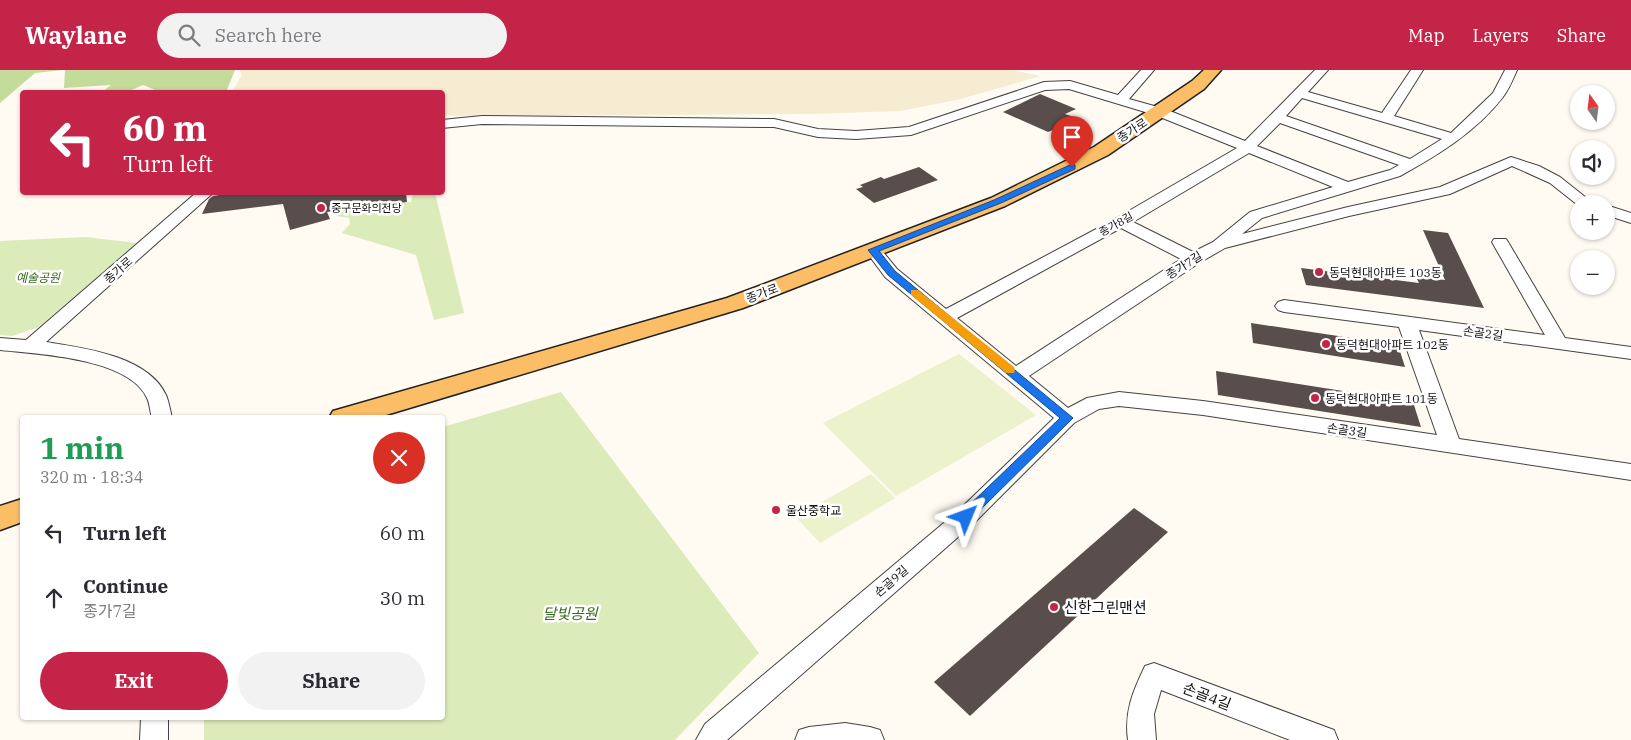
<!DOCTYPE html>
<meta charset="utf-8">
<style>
:root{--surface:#fff;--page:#f2f2f3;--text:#2b2b33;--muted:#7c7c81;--accent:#c42447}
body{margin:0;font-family:"IBM Plex Serif","Noto Sans KR",serif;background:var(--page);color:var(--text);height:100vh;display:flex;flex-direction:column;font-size:19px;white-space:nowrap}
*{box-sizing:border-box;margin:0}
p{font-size:16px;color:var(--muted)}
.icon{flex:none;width:28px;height:28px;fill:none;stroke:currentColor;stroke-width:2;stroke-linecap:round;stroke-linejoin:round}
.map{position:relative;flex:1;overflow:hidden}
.panel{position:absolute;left:20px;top:345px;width:425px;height:305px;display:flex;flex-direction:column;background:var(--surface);border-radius:5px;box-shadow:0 1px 4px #0004}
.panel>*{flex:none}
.banner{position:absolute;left:20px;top:20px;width:425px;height:105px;border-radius:5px;box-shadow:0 1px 4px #0004;background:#c42447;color:#fff;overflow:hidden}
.needle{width:32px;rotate:346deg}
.controls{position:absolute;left:1570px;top:15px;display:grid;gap:10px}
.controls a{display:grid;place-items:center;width:45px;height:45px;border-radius:50%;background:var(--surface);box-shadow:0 1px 4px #0004;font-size:25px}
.pin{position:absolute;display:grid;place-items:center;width:42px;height:42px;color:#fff;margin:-51px -21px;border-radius:50% 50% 50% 0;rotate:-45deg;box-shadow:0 0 5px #0007}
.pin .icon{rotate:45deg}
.me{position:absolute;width:55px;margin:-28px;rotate:46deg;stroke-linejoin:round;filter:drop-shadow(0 0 4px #0008)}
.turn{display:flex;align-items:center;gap:18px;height:105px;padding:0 20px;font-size:22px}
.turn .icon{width:65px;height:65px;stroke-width:2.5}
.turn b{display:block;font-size:35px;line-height:42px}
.round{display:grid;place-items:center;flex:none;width:52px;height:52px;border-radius:26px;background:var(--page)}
.summary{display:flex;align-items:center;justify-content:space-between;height:85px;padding:0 20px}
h1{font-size:30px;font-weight:700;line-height:38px;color:#1e9e55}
.button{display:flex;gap:10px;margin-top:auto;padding:10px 20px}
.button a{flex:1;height:58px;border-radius:30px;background:var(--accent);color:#fff;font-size:20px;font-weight:700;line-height:58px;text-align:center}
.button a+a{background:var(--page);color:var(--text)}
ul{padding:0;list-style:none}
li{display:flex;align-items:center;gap:15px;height:65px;padding:0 20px}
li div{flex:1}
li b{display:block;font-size:19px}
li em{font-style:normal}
header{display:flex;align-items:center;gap:30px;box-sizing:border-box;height:70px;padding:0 25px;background:var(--accent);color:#fff}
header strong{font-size:24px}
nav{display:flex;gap:28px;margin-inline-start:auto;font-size:18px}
.search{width:350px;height:45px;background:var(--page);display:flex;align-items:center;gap:12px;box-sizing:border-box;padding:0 18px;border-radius:28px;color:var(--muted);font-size:19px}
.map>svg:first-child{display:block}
.farmland{fill:#f6ecd1}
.green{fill:#dcebba}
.forest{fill:#c3dc99}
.pitch{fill:#ebf2cc}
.building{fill:#594e4b}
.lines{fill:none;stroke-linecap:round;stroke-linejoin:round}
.minor-casing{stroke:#434343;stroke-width:2}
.major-casing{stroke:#212121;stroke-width:3}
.minor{fill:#fff;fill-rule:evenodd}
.major{fill:#fbbd66;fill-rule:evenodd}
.route{fill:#1a73e8;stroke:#114b97}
.slow{fill:#f59e0b}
.poi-dot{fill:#c42447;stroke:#fff;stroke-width:2}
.labels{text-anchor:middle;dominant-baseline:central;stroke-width:5;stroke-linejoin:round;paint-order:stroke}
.far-poi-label{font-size:11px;fill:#101010;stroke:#fff;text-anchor:start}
.far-street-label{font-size:11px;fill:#101010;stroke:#fff}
.street-label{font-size:12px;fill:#101010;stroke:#fff}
.poi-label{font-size:12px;fill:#101010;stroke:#fff;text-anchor:start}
.park-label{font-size:12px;font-style:italic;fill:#3b6a1d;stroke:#fff}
.near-poi-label{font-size:15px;fill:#101010;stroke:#fff;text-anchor:start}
.near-park-label{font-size:15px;font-style:italic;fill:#3b6a1d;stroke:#fff}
.near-street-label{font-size:15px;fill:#101010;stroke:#fff}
</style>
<header>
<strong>Waylane</strong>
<div class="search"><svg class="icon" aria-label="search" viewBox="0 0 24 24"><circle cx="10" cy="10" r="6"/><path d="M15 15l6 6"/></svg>Search here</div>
<nav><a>Map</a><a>Layers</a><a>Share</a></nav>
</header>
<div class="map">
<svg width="1631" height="670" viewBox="0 0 1631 670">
<rect width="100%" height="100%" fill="#fffaf2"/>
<!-- farmland -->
<path class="farmland" d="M240,0H1013L1040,6L961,29L900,41L811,44L456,46L443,45L442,22H232L242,5Z"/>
<!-- green -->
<g class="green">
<path d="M413,123H435L464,243L434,250L416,185L342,163L350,154L349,148L336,146L335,141L411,132Z"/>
<path d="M86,167L137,173L39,257L12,266L0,265V171Z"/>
<path d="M561,322L759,583L675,670H204V648H442L443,357Z"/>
</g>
<!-- forest -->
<g class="forest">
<path d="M0,0H63L35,3L0,33Z"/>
<path d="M65,0H235L226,22H160L143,15L127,22H102L111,15L64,18Z"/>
</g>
<!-- pitch -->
<g class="pitch">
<path d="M959,284L1036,345L896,426L823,353Z"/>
<path d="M871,404L895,428L820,473L796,447Z"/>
</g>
<!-- building -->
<g class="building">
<path d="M1040,24L1076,39L1065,44L1080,49L1061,59L1058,58L1048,62L1003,42Z"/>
<path d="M919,97L938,110L874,133L856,119L863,117L860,115L881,107L884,109Z"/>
<path d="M239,122H406L407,132L327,142L330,149L290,160L283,134L202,144L209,129L213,126Z"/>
<path d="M1423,160L1448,163L1484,238L1306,215L1301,198L1419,213L1416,207L1445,210Z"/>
<path d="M1251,253L1398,275L1405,297L1253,273Z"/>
<path d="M1216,301L1413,332L1421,357L1218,325Z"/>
<path d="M1134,438L1168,462L970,646L934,612Z"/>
</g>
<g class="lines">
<!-- minor casing -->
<g class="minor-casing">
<g id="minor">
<path d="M1141,0H1154L1129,29L1165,39L1245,71L1315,0H1328L1308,22L1382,43L1411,0H1423L1394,46L1451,63L1493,23L1505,0H1517C1513,9 1509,19 1503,27C1476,62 1438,85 1400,106L1262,148L1242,164L1348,137L1440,117L1511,87L1539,96L1560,107L1594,134H1579V136L1550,113L1512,96L1450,124L1349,146L1225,178L1199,193L1029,306L1068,338L1087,328L1119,322L1203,331L1437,365L1399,257L1284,242L1278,240L1275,236L1278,232L1284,230L1545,265L1492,172L1494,169H1506L1508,172L1565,268L1631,277V289L1419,260L1459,369L1631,394V410L1203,345L1119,336L1099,339L1074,353L974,453L727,670H696L705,654L958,441L1054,348L885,207L865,180L867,177H879L897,199L946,239L1115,149L1237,78L1155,45L1069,19L1045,20L911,65L856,69L818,67L774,57L482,54L442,58V50L482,46L774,49L818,59L856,61L909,57L1044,12L1070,11L1118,25ZM1302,28L1442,69L1410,89L1286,46ZM1280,53L1399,95L1390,100L1348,112L1257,76ZM1249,83L1333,117L1250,142L1213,172L1193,182L1133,152ZM1121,158L1181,189L1016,296L957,248Z"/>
<path d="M197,122H214L46,272C84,278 148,286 166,325C169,332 170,340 172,348H152C150,342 150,334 147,328C129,288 38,284 0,280V268L26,270Z"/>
<path d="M1606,135L1631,143V153L1606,145Z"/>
<path d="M1154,593L1334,660L1338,670H1290L1161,620L1154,644L1156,670H1128C1124,642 1133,621 1145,596Z"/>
<path d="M141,648H168V670H140Z"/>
<path d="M845,653L870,657L880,660L884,670H795L799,660L809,657Z"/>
</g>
</g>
<!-- major casing -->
<g class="major-casing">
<g id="major">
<path d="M1204,0H1221L1204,19L1108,85L1005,136L743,238L376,348H329L333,341L727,228L991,128L1094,77L1192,11Z"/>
<path d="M22,429V452L0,460V436Z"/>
</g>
</g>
<!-- minor -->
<use href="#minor" class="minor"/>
<!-- major -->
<use href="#major" class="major"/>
</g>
<!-- route -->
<path class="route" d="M1072,94L1075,95V99L1001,133L879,181L895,201L1073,348L970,450H961L959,447L961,443L1060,348L888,205L868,180L994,130Z"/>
<!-- slow -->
<path class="slow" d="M911,220H918L1014,297L1015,300L1014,303H1006L911,225Z"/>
<!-- markers -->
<g class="poi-dot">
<circle cx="321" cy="138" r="5"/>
<circle cx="1319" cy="202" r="5"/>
<circle cx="1326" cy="274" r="5"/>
<circle cx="1315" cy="328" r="5"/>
<circle cx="776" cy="440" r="5"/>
<circle cx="1054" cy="537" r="5"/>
</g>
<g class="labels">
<!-- far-poi labels -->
<g class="far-poi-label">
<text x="331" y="138">중구문화의전당</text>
</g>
<!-- far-street labels -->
<g class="far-street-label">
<text transform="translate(1116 154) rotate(-29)">종가8길</text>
</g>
<!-- street labels -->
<g class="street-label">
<text transform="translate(1132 60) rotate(-33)">종가로</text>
<text transform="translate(1184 195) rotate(-32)">종가7길</text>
<text transform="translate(118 200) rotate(-41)">종가로</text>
<text transform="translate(762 223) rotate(-20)">종가로</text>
<text transform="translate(1483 263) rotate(8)">손골2길</text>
<text transform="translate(1347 360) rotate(8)">손골3길</text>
<text transform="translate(891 511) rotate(-41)">손골9길</text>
</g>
<!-- poi labels -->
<g class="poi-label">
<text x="1329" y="202">동덕현대아파트 103동</text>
<text x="1336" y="274">동덕현대아파트 102동</text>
<text x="1325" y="328">동덕현대아파트 101동</text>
<text x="786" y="440">울산중학교</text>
</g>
<!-- park labels -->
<g class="park-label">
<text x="38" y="207">예술공원</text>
</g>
<!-- near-poi labels -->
<g class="near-poi-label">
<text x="1064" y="537">신한그린맨션</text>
</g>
<!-- near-park labels -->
<g class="near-park-label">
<text x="570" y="543">달빛공원</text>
</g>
<!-- near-street labels -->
<g class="near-street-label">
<text transform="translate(1207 626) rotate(21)">손골4길</text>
</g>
</g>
</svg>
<div class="controls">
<a><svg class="needle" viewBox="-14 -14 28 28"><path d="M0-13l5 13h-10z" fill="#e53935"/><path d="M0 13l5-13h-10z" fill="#7c7c81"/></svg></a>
<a><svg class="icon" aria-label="sound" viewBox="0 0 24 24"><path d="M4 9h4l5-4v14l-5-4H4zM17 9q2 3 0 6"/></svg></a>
<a>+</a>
<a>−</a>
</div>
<div class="pin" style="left:1072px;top:97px;background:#d93025"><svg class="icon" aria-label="arrive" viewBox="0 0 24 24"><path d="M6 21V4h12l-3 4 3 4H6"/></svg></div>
<svg class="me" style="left:966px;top:447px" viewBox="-20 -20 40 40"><path d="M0-17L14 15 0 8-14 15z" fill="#1a73e8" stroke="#fff" stroke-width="4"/></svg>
<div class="banner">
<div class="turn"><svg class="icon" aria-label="left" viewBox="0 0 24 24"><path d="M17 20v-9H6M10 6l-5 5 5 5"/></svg><div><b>60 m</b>Turn left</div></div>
</div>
<section class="panel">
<div class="summary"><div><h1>1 min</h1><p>320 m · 18:34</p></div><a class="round" style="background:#d93025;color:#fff"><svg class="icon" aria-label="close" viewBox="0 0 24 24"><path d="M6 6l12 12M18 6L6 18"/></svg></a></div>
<ul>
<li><svg class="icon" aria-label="left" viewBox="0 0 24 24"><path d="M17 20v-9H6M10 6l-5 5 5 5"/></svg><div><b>Turn left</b></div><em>60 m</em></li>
<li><svg class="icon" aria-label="ahead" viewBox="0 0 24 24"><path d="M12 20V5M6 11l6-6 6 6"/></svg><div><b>Continue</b><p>종가7길</p></div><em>30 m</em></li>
</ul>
<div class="button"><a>Exit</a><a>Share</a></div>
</section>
</div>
